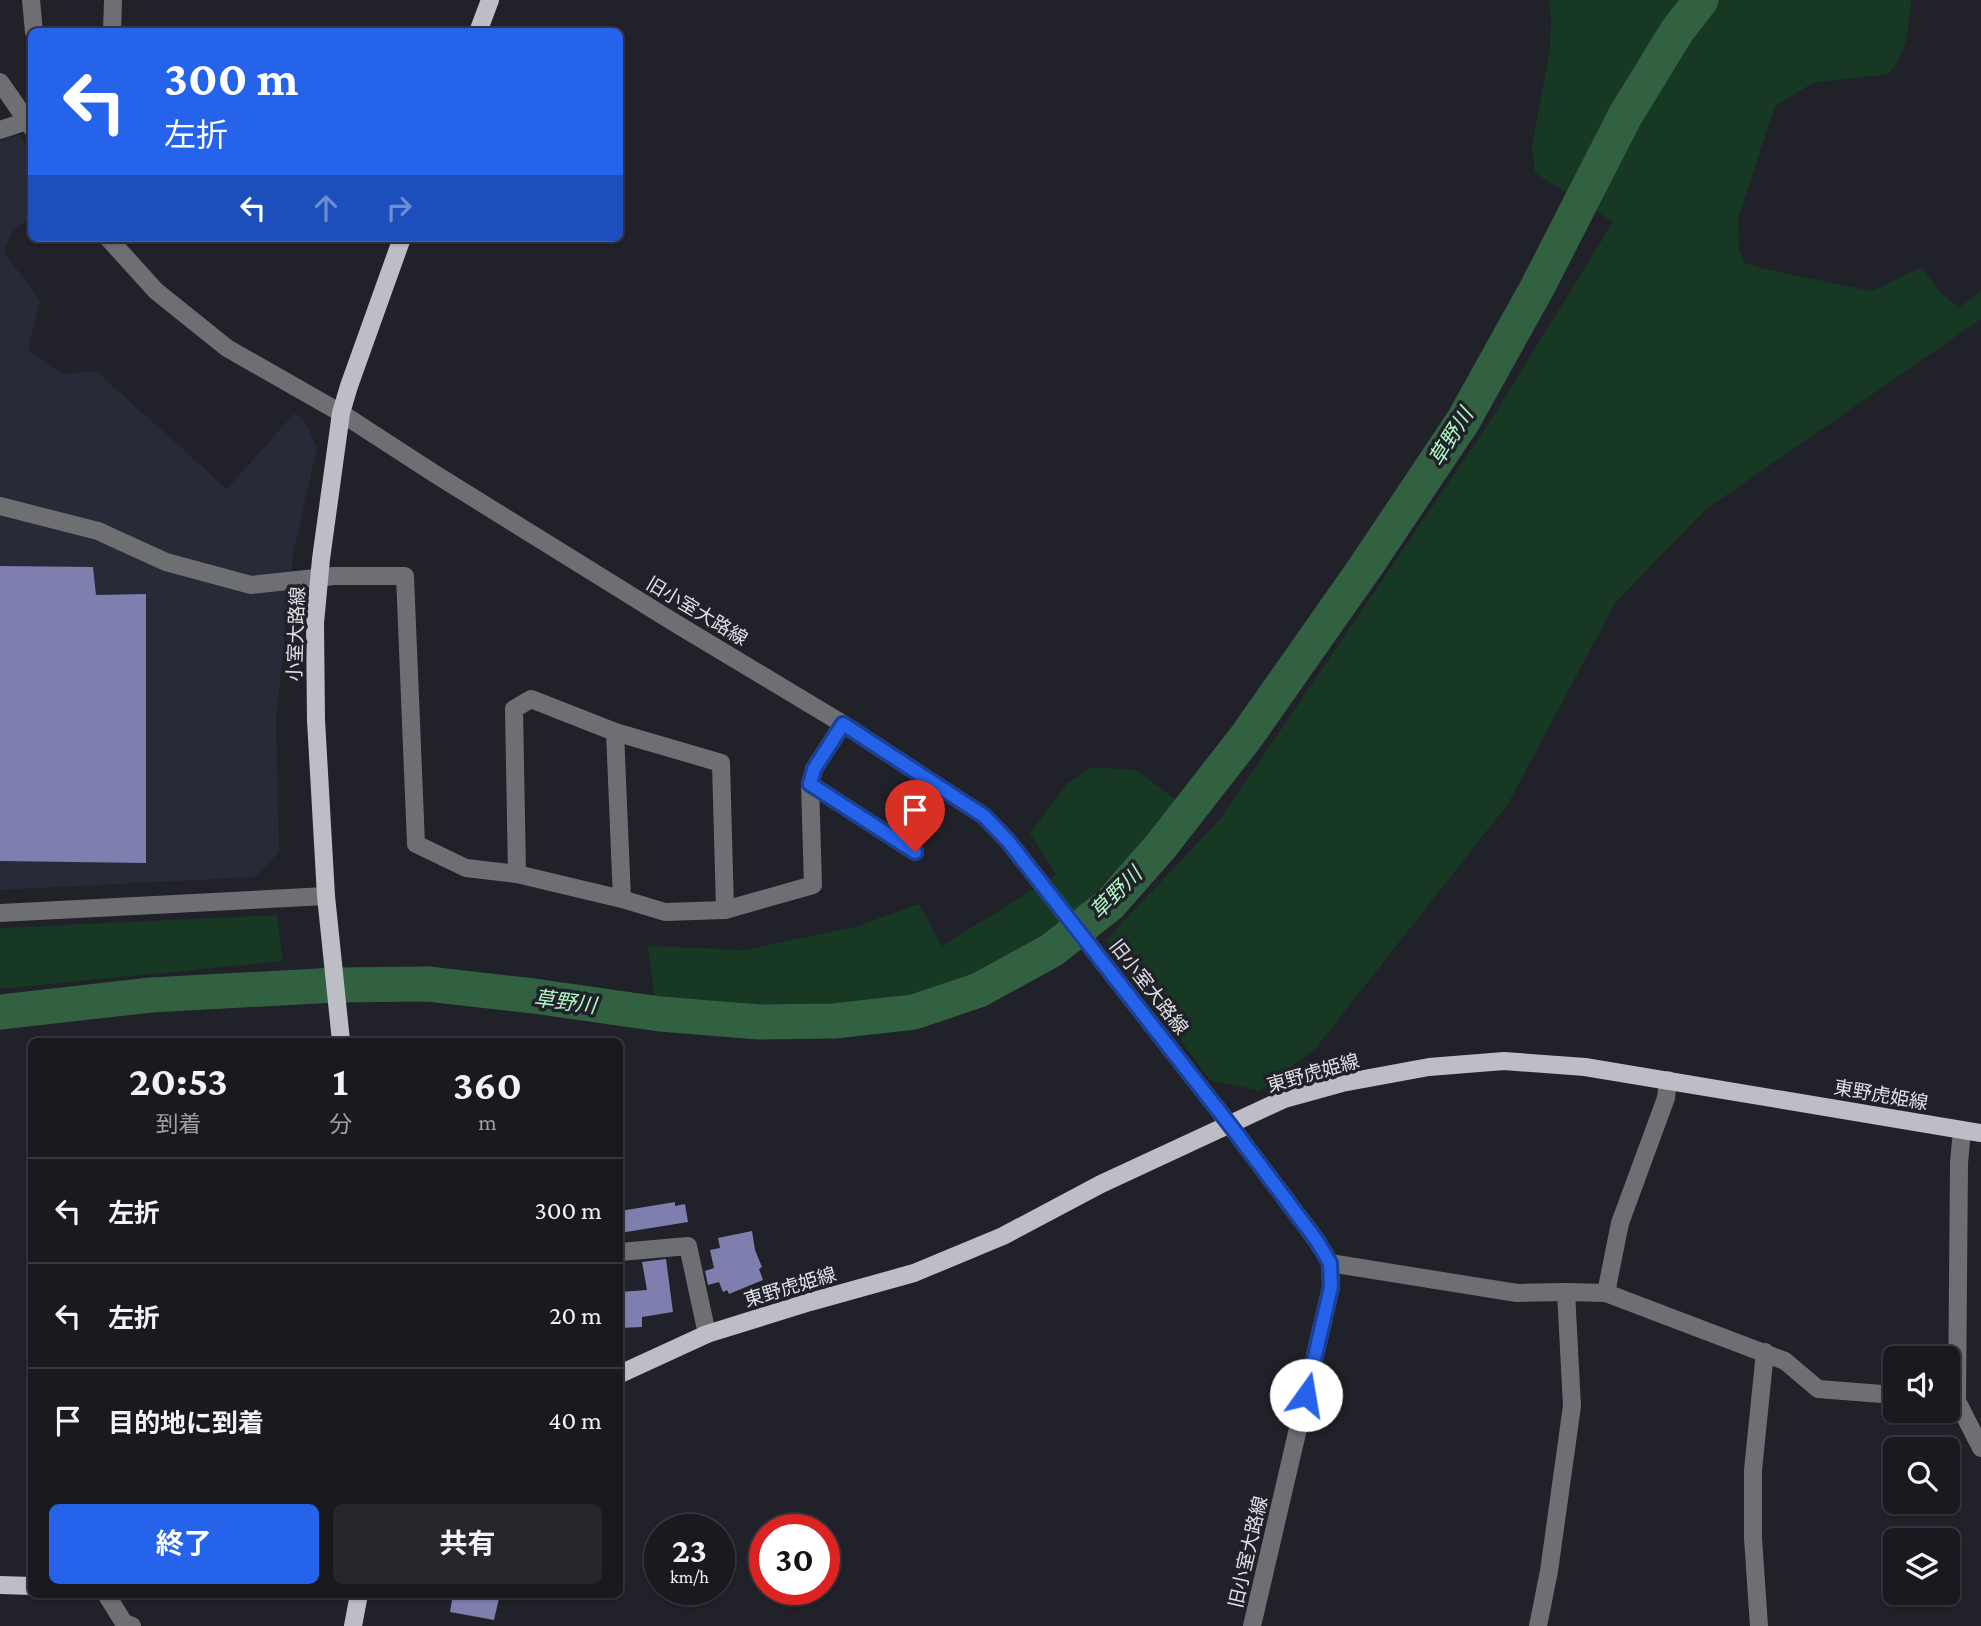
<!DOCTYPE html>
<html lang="ja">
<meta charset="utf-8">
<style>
:root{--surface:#19191f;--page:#26262c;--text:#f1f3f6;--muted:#9fa0a4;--line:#37383d;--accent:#2563eb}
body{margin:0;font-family:"Crimson Pro","Noto Sans JP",serif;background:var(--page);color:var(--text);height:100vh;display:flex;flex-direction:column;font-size:26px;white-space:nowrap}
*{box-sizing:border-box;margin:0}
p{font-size:23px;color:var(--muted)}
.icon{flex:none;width:38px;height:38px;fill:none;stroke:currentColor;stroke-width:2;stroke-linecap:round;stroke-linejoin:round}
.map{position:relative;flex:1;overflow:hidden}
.sheet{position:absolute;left:28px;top:1038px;width:595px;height:560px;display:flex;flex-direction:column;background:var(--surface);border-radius:10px;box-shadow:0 2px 5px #0004,0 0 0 2px var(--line)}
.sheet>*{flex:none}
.guide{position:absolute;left:28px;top:28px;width:595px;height:214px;border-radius:10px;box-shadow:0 2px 5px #0004,0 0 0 2px var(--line);background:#2563eb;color:#fff;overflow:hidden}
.fabs{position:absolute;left:1883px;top:1346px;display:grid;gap:14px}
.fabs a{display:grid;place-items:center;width:77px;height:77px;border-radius:10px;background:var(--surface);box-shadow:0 2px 5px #0004,0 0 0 2px var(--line);font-size:35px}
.speed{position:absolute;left:644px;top:1514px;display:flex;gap:14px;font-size:35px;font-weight:700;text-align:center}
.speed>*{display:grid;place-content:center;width:91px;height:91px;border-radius:50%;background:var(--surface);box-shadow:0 2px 5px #0004,0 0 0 2px var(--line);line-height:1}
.speed small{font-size:18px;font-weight:400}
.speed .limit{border:10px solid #d22;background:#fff;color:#111}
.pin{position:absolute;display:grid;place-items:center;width:60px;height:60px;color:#fff;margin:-72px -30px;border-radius:50% 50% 50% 0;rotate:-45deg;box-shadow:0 0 7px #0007}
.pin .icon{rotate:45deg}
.me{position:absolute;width:77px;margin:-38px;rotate:13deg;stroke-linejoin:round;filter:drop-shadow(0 0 5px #0008)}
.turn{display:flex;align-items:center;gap:24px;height:147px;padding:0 21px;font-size:32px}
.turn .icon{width:91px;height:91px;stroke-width:2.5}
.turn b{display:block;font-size:49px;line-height:60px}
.lanes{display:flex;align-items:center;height:66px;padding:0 21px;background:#0003;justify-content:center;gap:35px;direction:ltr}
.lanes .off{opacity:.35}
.eta{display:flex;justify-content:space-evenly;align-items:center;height:119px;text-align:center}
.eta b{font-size:42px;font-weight:700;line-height:49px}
.cta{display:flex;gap:14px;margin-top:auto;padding:14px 21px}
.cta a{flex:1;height:80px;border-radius:10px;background:var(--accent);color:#fff;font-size:28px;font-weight:700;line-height:80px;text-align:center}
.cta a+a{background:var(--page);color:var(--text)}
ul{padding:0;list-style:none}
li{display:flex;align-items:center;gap:21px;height:105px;padding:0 21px;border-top:2px solid var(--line)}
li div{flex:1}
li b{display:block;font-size:26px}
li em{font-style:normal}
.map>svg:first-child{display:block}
.built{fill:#292a37}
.green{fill:#173823}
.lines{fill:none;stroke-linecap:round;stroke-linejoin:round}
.river{stroke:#326142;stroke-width:35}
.building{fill:#7e7eaf}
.minor{stroke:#6e6f73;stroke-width:18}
.major{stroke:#bdbdc6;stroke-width:18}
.route-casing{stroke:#184099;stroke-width:18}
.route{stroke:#2563eb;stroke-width:12}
.labels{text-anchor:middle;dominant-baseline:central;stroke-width:7;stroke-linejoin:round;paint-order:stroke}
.street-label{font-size:19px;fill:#e0e0e6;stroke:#212129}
.water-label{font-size:21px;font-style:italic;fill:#aef8c4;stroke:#212129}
</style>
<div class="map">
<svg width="1981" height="1626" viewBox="0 0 1981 1626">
<rect width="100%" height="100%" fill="#212129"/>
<!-- built -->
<path class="built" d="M19,134L31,152V216L12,232L4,252L40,301L28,349L60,373L97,372L227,489L294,414L303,418L317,448L293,554L276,720L279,852L255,877L0,890V141Z"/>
<!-- green -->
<g class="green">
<path d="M1549,0H1911C1909,27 1907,52 1889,74L1813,83L1775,106L1738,219L1739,249L1745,263L1760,268L1872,291L1921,267L1943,295L1959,308L1981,291V319L1705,510L1615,603L1508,804L1315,1049L1260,1091L1210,1080L1106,940L1221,818L1489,423L1613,222L1535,173L1532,146L1550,49L1551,17Z"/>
<path d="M1092,767L1136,770L1184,806L1042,943L932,997L816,1012L656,1009L648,946L744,950L855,927L919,904L942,946L1056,875L1030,833L1067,784Z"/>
<path d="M277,915L283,961L0,989V928Z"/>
</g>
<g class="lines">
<!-- river -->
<path class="river" d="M0,1012L151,995L336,985L428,984L534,996L660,1014L759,1022L834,1021L914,1012L979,990L1052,950L1110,904L1161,846L1246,737L1364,569L1463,421L1537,288L1625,116L1677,31L1701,0"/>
</g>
<!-- building -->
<g class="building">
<path d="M0,566L93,567L96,595L146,594V863L0,861Z"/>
<path d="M675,1202V1206L685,1204L688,1222L620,1233V1211Z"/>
<path d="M752,1231L755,1250L762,1267L759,1269L763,1280L729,1294L727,1290L723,1292L719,1282L708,1285L705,1271L714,1268L710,1250L720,1248L718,1238Z"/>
<path d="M666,1259L673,1312L642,1317V1327L620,1328V1292L647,1290L642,1262Z"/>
<path d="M453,1594H500L494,1620L450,1612Z"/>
</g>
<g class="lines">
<!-- minor -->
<g class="minor">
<path d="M31,0L34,32"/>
<path d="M112,32L113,0"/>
<path d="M0,82L32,128"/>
<path d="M0,130L27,121L32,116"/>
<path d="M108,238L156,291L227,348L341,413L435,474L675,623L843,724L984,816L1008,841L1230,1125L1317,1241L1330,1263L1331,1287L1252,1626"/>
<path d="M0,506L98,531L166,562L251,585L334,576H405L416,844L466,868L517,874L622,899L665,912L725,910L813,885L810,784L814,769L843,724"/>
<path d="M615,732L622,899"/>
<path d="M810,784L915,852"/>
<path d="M517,874L514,709L531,699L615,732L721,763L725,910"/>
<path d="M0,913L326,896"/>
<path d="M1962,1130L1959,1163L1957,1401L1981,1448"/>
<path d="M620,1252L688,1246L707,1334"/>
<path d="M1330,1263L1517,1293L1566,1292L1606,1293L1785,1361L1818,1389L1895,1395"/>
<path d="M1606,1293L1620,1223L1666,1098L1668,1080"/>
<path d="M106,1594L124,1623L132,1626"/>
<path d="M1538,1626L1549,1571L1572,1406L1566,1292"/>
<path d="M1759,1626L1753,1538V1470L1765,1352"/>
</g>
<!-- major -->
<g class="major">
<path d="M478,32L490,0"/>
<path d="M341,1041L326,896L316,720L315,623L321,559L341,413L349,386L402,238"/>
<path d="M620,1374L707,1334L810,1302L914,1273L1003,1236L1101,1184L1284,1099L1342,1083L1429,1067L1504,1061L1585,1067L1981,1133"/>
<path d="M0,1585L32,1586"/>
<path d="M353,1626L359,1594"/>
</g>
</g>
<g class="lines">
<!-- route casing -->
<g class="route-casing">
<path id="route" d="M915,852L810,784L814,769L843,724L984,816L1008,841L1230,1125L1317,1241L1330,1263L1331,1287L1306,1395"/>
</g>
<!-- route -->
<use href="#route" class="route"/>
</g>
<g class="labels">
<!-- street labels -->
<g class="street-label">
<text transform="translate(697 611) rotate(31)">旧小室大路線</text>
<text transform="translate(296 634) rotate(-88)">小室大路線</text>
<text transform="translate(1149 987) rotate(52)">旧小室大路線</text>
<text transform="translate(1313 1073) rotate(-16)">東野虎姫線</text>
<text transform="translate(1881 1095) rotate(10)">東野虎姫線</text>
<text transform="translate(790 1287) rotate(-17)">東野虎姫線</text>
<text transform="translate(1248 1552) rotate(-77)">旧小室大路線</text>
</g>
<!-- water labels -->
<g class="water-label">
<text transform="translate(1451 437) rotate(-58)">草野川</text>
<text transform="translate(1116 893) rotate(-45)">草野川</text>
<text transform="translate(565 1002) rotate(7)">草野川</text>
</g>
</g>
</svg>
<div class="fabs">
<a><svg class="icon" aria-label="sound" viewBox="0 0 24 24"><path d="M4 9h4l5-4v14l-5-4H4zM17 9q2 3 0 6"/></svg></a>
<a><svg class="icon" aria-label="search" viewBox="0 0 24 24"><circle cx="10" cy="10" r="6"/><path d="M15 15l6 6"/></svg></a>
<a><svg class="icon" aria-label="layers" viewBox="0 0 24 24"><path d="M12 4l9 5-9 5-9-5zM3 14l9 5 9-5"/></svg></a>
</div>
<div class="speed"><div>23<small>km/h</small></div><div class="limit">30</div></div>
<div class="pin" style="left:915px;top:852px;background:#d93025"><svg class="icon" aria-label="arrive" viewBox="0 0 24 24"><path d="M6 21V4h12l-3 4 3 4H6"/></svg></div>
<svg class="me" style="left:1306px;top:1395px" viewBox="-20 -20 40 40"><circle r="19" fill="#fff"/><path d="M0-13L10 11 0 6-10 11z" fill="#2563eb"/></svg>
<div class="guide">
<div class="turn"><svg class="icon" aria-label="left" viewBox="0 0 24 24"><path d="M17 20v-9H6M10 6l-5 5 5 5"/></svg><div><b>300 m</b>左折</div></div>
<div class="lanes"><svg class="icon" aria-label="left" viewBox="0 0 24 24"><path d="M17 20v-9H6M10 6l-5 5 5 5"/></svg><svg class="icon off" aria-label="ahead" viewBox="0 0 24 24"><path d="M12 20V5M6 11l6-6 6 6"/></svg><svg class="icon off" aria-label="right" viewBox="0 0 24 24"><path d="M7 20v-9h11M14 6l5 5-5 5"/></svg></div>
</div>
<section class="sheet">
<div class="eta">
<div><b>20:53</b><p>到着</p></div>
<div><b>1</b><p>分</p></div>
<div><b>360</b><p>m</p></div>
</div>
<ul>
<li><svg class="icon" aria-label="left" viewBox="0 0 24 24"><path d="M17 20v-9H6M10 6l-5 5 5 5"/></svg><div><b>左折</b></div><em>300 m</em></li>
<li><svg class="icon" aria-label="left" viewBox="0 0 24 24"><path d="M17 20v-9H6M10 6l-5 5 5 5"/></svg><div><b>左折</b></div><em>20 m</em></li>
<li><svg class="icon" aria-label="arrive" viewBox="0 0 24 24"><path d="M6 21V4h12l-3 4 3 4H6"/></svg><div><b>目的地に到着</b></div><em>40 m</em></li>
</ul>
<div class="cta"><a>終了</a><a>共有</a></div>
</section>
</div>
